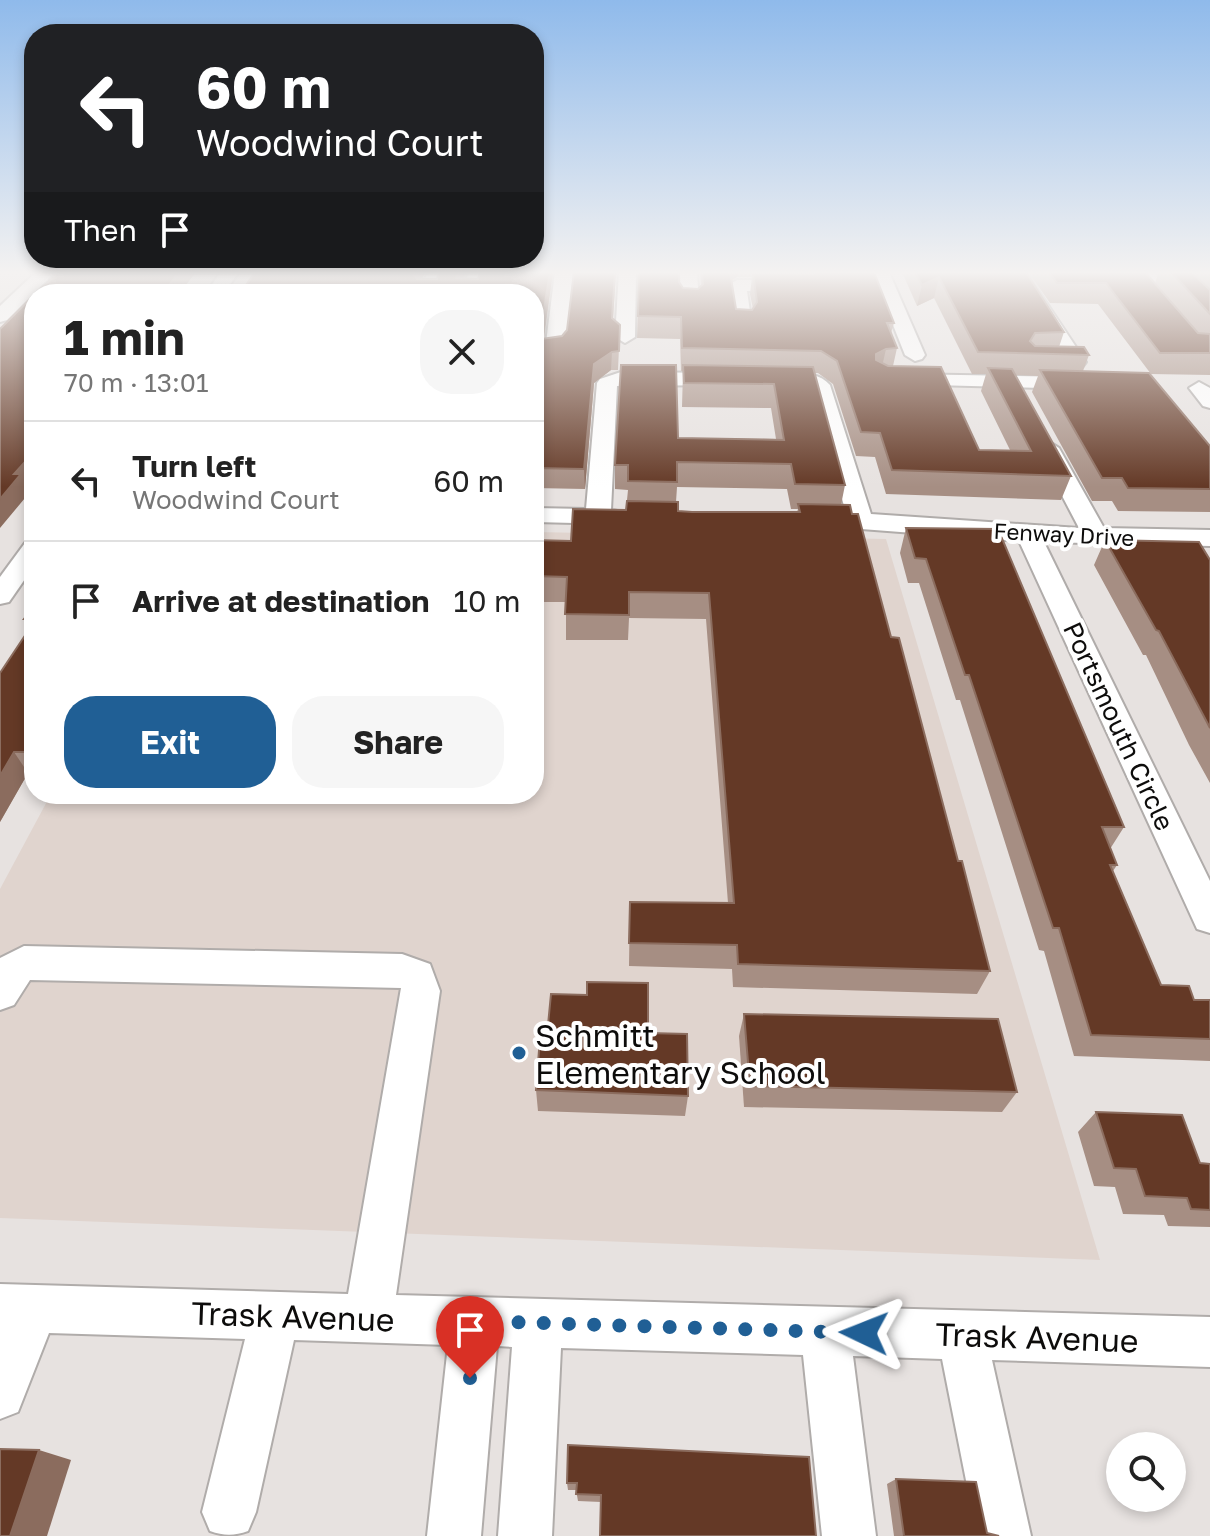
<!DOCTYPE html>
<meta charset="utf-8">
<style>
:root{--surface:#fff;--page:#f6f6f6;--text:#222;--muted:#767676;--line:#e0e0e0;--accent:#205f95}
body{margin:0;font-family:"Golos Text",sans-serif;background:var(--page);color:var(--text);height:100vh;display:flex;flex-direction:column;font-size:30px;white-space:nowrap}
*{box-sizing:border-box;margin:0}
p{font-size:26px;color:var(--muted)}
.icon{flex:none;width:44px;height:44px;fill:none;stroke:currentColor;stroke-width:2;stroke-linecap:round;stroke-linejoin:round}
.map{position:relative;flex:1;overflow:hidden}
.drawer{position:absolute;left:24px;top:284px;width:520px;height:520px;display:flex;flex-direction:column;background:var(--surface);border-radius:32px;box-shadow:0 4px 12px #0003}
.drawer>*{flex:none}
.top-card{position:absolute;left:24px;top:24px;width:520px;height:244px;border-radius:32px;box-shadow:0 4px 12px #0003;background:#202124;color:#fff;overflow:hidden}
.fabs{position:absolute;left:1106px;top:1432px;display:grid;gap:16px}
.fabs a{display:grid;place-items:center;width:80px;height:80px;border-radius:50%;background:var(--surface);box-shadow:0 4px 12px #0003;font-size:40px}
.pin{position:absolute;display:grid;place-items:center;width:68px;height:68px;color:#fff;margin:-82px -34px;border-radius:50% 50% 50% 0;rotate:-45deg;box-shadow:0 0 8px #0007}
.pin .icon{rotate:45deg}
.me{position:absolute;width:88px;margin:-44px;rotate:272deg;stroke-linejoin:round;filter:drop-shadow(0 0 6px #0008)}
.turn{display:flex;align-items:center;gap:28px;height:168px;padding:0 40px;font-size:36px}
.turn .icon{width:104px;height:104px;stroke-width:2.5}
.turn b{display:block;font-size:56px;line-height:68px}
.then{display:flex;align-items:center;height:76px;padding:0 40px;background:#0003;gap:16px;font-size:30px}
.round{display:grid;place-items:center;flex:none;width:84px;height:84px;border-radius:32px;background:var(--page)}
.head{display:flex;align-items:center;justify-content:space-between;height:136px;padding:0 40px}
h1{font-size:48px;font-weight:700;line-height:60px}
.primary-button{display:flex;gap:16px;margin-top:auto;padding:16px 40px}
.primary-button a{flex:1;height:92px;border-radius:32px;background:var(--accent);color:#fff;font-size:32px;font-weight:700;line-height:92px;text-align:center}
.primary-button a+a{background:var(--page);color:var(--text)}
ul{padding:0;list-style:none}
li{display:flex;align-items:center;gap:24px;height:120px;padding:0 40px;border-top:2px solid var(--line)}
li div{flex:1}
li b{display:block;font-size:30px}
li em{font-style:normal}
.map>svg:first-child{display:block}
.built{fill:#e0d4ce}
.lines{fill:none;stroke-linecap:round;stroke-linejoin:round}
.minor-casing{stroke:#b0acaa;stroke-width:4}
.minor{fill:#fff;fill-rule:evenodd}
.wall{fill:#a68e83;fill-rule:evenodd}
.shaded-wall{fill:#8b6c5e}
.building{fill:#643926;stroke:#8b6c5e;stroke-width:2}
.route{stroke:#205f95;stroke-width:14;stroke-dasharray:0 25.2}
.poi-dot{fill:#205f95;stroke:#fff;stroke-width:3}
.labels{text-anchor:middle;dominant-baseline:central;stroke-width:8;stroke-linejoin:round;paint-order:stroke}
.far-street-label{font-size:22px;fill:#0d0c0b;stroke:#fff}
.street-label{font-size:26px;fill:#0d0c0b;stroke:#fff}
.near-poi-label{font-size:32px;fill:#0d0c0b;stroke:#fff;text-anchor:start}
.near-street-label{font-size:32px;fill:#0d0c0b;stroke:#fff}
</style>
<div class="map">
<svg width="1210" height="1536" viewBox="0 0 1210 1536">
<rect width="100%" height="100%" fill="#e7e2e0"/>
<!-- built -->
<path class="built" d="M534,532L886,539L1100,1260L0,1218V889L51,794H534Z"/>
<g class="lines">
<!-- minor casing -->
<g class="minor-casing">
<g id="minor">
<path d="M36,272H55L7,320L0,322V306Z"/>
<path d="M221,272H239L223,294H205Z"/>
<path d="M428,272H445L437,294H419Z"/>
<path d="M469,272H486L478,294H460Z"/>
<path d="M555,272H573L565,348L562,352L534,356V344L546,343Z"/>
<path d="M619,272H636L635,337L625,343L615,337Z"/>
<path d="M680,272H697L699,304L696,308H684L681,304Z"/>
<path d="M759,272H775L779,286L770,291H747L752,325L750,329H736L728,285L737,280H760Z"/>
<path d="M872,272H889L925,355L922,359L915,361L905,355Z"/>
<path d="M1010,272H1026L1086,362L1083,366L1044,365L1041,361L1044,357L1062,355Z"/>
<path d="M621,372L725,373L735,379L725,385L617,386L611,510L624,512L627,517L624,522L615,524L534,522V508L586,509L597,383L600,379Z"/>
<path d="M775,373C794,373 817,370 830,385L871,514L1079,528L1037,448L1048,441L1059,448L1104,528L1210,530V546L1044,542L1210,881V933L1197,929L1192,918L1019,541L809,525L806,520L809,515L846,513L811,388L768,383L765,379L768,375Z"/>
<path d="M903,374L1077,377L1087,383L1077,389L896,384L893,380Z"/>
<path d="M1199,382L1210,388V408L1203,406L1189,388Z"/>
<path d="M34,540V566L9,602L0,604V577L25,543Z"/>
<path d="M24,946L402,954L430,964L440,991L396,1295L1210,1317V1367L992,1360L1031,1536H977L942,1359L853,1356L876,1536H822L803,1355L561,1348L552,1536H498L512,1347L497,1346L481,1536H427L448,1345L294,1340L256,1512L248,1531C234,1536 224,1536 210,1531L202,1512L245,1339L49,1333L18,1412L0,1419V1284L348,1294L401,988L30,980L14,1005L0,1010V958Z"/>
</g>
</g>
<!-- minor -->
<use href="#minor" class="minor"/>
</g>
<!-- wall -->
<g class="wall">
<path d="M255,272H425L422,279H437L439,272H466L464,278L478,279L480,272H553L544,339L562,336L567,330L574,272H616L613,319L620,325L618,370H611L594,383L585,489L534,488V294H240Z"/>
<path d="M639,272L679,282L683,288L698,289L701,286L700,272L777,273V272H874L894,323L891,333L897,348L893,366L979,450H1010L981,391L986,374H972L934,298L917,306L902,272H1026L1064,332L1059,347L1089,355L1083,371L1210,446V512L1118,511L1112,501H1092L1032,392L1038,376L1015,375L1071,476L1061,500L886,494L875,457L856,456L833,384L818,373H814L845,485L841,505L891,637L990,971L977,994L733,987L732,969L629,966L630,902L728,903L706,619L629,618L628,640H566V602H534V540L571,541L626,510L628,490L615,489V465L678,438L776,439L771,408L682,407L683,371H681L680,339L637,338ZM737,277H752L750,294L753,309H736L732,280ZM677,487L787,489L791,509H798L797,512L678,511L676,502Z"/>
<path d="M1028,272H1049L1155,283L1159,272H1210V375L1151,374L1098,304L1050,303Z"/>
<path d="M906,528L1124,827L1110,849L1117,865L1113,871L1161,985L1194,1000H1210V1061L1074,1056L1044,951L1039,950L960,700H956L919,583H908L900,553Z"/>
<path d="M1105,540L1210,560V783L1189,745L1146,655H1143L1094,565Z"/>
<path d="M34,606V773H28L0,822L30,629L24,619Z"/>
<path d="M744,1014L1017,1092L1002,1112L744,1107L739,1036Z"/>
<path d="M648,1033L688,1096L685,1116L538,1111L536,1090Z"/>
<path d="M1096,1112L1200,1163L1210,1164V1227L1168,1226L1164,1215L1123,1214L1115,1187L1094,1186L1078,1132Z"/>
<path d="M809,1457L601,1502L578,1501L576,1490H568L567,1483Z"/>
<path d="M896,1479L987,1533L999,1536H894L887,1484Z"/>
</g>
<!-- shaded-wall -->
<g class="shaded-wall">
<path d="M179,272H196L179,294H162Z"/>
<path d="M415,272H425L416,293L414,275Z"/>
<path d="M458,272H466L458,294L456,278Z"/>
<path d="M550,272H553L543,340L534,343V324Z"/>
<path d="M727,272H738L737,277L727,282Z"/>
<path d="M939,277L934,298L917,306L922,285Z"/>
<path d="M886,349L881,371L871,377L876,354Z"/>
<path d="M612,352L611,370L594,383L585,489L584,469L594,364Z"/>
<path d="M34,452V479L27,487L30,492L0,528V499L14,474Z"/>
<path d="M14,752L28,773L0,822V776Z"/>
<path d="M39,1450L71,1460L47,1536H10Z"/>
</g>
<!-- building -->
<g class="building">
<path d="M59,272H179L162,294H35Z"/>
<path d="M255,272H415L414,275L417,279H437L439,272H458L456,278L478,279L480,272H550L542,322L534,324V294H240Z"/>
<path d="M574,272H615L612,318L620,325L619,351L612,352L594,364L584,469L534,468V340L562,336L567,330Z"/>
<path d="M639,272H679V282L683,288L698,289L703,284L702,272H730L736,309L752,310L757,302L753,273L813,274L815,272H874L894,323H887L897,348L886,349L876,354V360L888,366L941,367L979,450L1031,451L988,368L1012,369L1071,476L892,470L880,433L861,432L837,361L821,351L682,348L681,317L638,316Z"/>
<path d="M915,272H1026L1064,332L1035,333L1030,341L1035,346L1084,347L1089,355L978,352L939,277L922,285Z"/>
<path d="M1049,272H1145L1198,333L1210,334V353H1160L1106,283H1057Z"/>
<path d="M1171,272H1191L1210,290V314Z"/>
<path d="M34,295V452L14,474H21L0,499V329Z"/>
<path d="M621,365H676L678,438L784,440L774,384L684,383L683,365L813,367L845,485L795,484L791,464L677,462V482L628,481V465H615Z"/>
<path d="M1040,370L1149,373L1210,446V489L1128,488L1122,478H1102Z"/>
<path d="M627,501L678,502V511L692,512H800L798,504L850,505L852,514H858L891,637L899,638L958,861H962L990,971L738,964L737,945L629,943L630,902L734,903L709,593L629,592V615L565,614L567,577L534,576V540L571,541L573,509L626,510Z"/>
<path d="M906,528L998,529L1124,827H1102L1117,865H1110L1161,985L1189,986L1194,1000H1210V1039L1091,1035L1059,928H1053L969,675H965L926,559L915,558Z"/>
<path d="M1105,540L1199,542L1210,560V728L1159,631L1156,630Z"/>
<path d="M34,606V619H24Z"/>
<path d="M34,622V750L33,752H14L0,776V673Z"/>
<path d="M587,982L648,983V1033L687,1034L688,1096L536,1090L541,1024L548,1025L551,994L587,995Z"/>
<path d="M744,1014L998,1019L1017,1092L750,1086Z"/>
<path d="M1096,1112L1182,1115L1200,1163L1210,1164V1210L1191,1209L1187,1198L1145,1196L1136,1169L1114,1168Z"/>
<path d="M568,1445L809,1457L816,1536H600L601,1495L576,1494L577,1483H567Z"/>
<path d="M0,1449L39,1450L10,1536H0Z"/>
<path d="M896,1479L976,1482L987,1533L999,1536H904Z"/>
</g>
<!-- sky -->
<linearGradient id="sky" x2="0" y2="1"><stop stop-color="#8fbaeb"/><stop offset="0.56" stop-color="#f4f2f1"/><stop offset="1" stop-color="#f4f2f1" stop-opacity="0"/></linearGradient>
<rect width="1210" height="487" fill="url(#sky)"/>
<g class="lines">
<!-- route -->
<path class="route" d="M470,1378L475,1321L864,1333"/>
</g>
<!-- markers -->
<circle class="poi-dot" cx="519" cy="1053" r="8"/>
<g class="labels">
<!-- far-street labels -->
<g class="far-street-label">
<text transform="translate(1064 534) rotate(3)">Fenway Drive</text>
</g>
<!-- street labels -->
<g class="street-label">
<text transform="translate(1119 726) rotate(65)">Portsmouth Circle</text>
</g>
<!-- near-poi labels -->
<g class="near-poi-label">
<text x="535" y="1035">Schmitt<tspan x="535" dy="37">Elementary School</tspan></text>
</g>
<!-- near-street labels -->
<g class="near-street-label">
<text transform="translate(293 1316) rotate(2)">Trask Avenue</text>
<text transform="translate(1037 1337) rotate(2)">Trask Avenue</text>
</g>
</g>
</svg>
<div class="fabs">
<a><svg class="icon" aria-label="search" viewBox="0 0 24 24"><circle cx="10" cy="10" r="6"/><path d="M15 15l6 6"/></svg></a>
</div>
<div class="pin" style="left:470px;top:1378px;background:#d93025"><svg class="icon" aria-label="arrive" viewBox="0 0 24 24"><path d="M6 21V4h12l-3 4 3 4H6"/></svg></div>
<svg class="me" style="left:864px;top:1333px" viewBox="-20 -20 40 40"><path d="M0-17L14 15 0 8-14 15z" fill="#205f95" stroke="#fff" stroke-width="4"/></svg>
<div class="top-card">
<div class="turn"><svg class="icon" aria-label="left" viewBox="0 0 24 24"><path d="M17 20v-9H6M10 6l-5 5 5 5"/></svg><div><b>60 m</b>Woodwind Court</div></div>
<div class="then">Then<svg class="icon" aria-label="arrive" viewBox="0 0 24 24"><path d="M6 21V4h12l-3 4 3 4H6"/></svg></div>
</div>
<section class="drawer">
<div class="head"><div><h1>1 min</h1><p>70 m · 13:01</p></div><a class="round"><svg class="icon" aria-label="close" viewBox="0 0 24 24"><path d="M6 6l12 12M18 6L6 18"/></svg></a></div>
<ul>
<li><svg class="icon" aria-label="left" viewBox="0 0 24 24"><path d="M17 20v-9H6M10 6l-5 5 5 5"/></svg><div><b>Turn left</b><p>Woodwind Court</p></div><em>60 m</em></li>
<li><svg class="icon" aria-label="arrive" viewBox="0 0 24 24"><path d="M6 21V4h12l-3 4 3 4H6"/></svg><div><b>Arrive at destination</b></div><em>10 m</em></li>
</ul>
<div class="primary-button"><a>Exit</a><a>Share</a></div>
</section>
</div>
